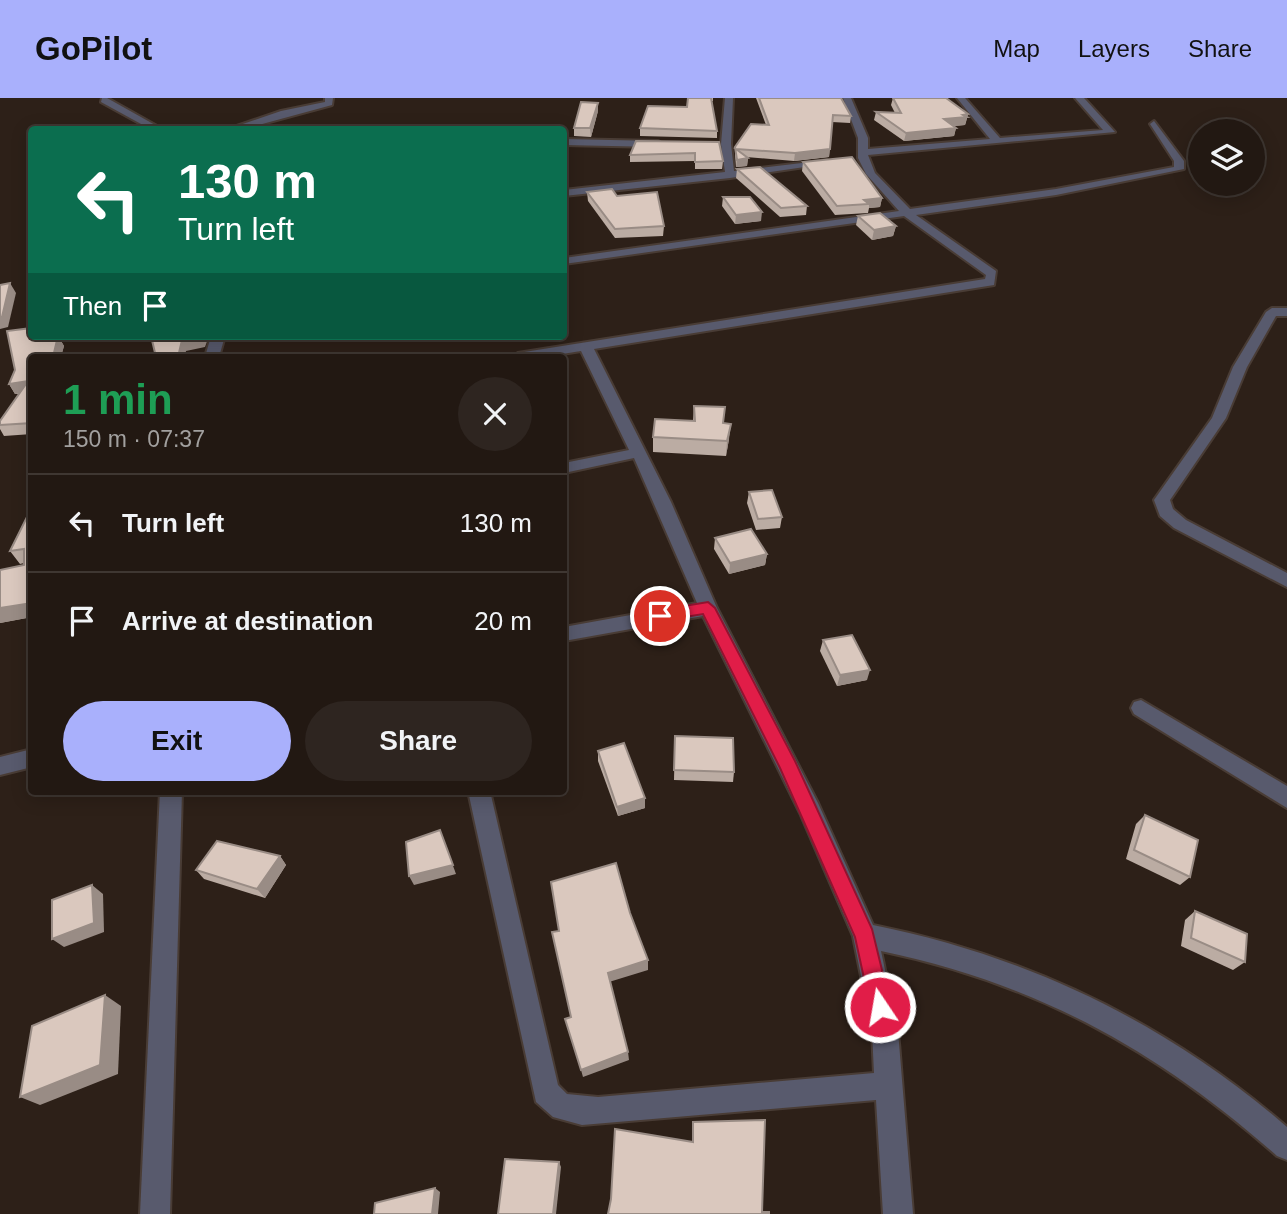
<!DOCTYPE html>
<meta charset="utf-8">
<style>
:root{--surface:#221812;--page:#2e2520;--text:#f1f3f6;--muted:#a2a09f;--line:#3f3732;--accent:#a9b0fc}
body{margin:0;font-family:Arial,sans-serif;background:var(--page);color:var(--text);height:100vh;display:flex;flex-direction:column;font-size:26px;white-space:nowrap}
*{box-sizing:border-box;margin:0}
p{font-size:23px;color:var(--muted)}
.icon{flex:none;width:38px;height:38px;fill:none;stroke:currentColor;stroke-width:2;stroke-linecap:round;stroke-linejoin:round}
.map{position:relative;flex:1;overflow:hidden}
.sheet{position:absolute;left:28px;top:256px;width:539px;height:441px;display:flex;flex-direction:column;background:var(--surface);border-radius:7px;box-shadow:0 4px 18px #0003,0 0 0 2px var(--line)}
.sheet>*{flex:none}
.guide{position:absolute;left:28px;top:28px;width:539px;height:214px;border-radius:7px;box-shadow:0 4px 18px #0003,0 0 0 2px var(--line);background:#0b6e4f;color:#fff;overflow:hidden}
.fabs{position:absolute;left:1188px;top:21px;display:grid;gap:14px}
.fabs a{display:grid;place-items:center;width:77px;height:77px;border-radius:50%;background:var(--surface);box-shadow:0 4px 18px #0003,0 0 0 2px var(--line);font-size:35px}
.pin{position:absolute;display:grid;place-items:center;width:60px;height:60px;color:#fff;margin:-30px;border:4px solid #fff;border-radius:50%;box-shadow:0 2px 7px #0007}
.me{position:absolute;width:77px;margin:-38px;rotate:348deg;stroke-linejoin:round;filter:drop-shadow(0 0 5px #0008)}
.turn{display:flex;align-items:center;gap:24px;height:147px;padding:0 35px;font-size:32px}
.turn .icon{width:91px;height:91px;stroke-width:2.5}
.turn b{display:block;font-size:49px;line-height:60px}
.then{display:flex;align-items:center;height:66px;padding:0 35px;background:#0003;gap:14px;font-size:26px}
.round{display:grid;place-items:center;flex:none;width:74px;height:74px;border-radius:37px;background:var(--page)}
.head{display:flex;align-items:center;justify-content:space-between;height:119px;padding:0 35px}
h1{font-size:42px;font-weight:700;line-height:52px;color:#1e9e55}
.primary-button{display:flex;gap:14px;margin-top:auto;padding:14px 35px}
.primary-button a{flex:1;height:80px;border-radius:42px;background:var(--accent);color:#111;font-size:28px;font-weight:700;line-height:80px;text-align:center}
.primary-button a+a{background:var(--page);color:var(--text)}
ul{padding:0;list-style:none}
li{display:flex;align-items:center;gap:21px;height:98px;padding:0 35px;border-top:2px solid var(--line)}
li div{flex:1}
li b{display:block;font-size:26px}
li em{font-style:normal}
header{display:flex;align-items:center;gap:42px;box-sizing:border-box;height:98px;padding:0 35px;background:var(--accent);color:#111}
header strong{font-size:33px}
nav{display:flex;gap:38px;margin-inline-start:auto;font-size:24px}
.map>svg:first-child{display:block}
.lines{fill:none;stroke-linecap:round;stroke-linejoin:round}
.minor-casing{stroke:#493c35;stroke-width:4}
.minor{fill:#585a6d;fill-rule:evenodd}
.wall{fill:#bbaca3}
.shaded-wall{fill:#998c85}
.building{fill:#dac8be;stroke:#998c85;stroke-width:2}
.route{fill:#e11d48;stroke:#92132f;stroke-width:2}
</style>
<header>
<strong>GoPilot</strong>
<nav><a>Map</a><a>Layers</a><a>Share</a></nav>
</header>
<div class="map">
<svg width="1287" height="1116" viewBox="0 0 1287 1116">
<rect width="100%" height="100%" fill="#2d2018"/>
<g class="lines">
<!-- minor casing -->
<g class="minor-casing">
<g id="minor">
<path d="M102,0H107L164,32H152L101,4Z"/>
<path d="M325,0H333L332,7L240,32H225L281,13L320,5L325,4Z"/>
<path d="M725,0H733L731,46L734,73L827,62L832,65L730,80L564,98V92L725,74L721,46Z"/>
<path d="M843,0H851L868,40V51L990,41L957,0H965L1000,40L1103,32L1075,0H1084L1115,34L868,57L875,75L910,111L1056,91L1174,69V63L1150,26L1154,23L1184,63V71L1056,97L916,117L996,173L994,187L594,251L671,404L717,510L818,705L873,827C1028,858 1167,925 1287,1029V1062L1277,1058C1159,953 1036,885 881,853L898,933L913,1116H883L876,1002L582,1027L553,1019L536,1004L468,693H490L558,987L567,996L598,999L874,975L872,933L853,838L800,715L703,518L564,543V529L697,505L634,360L564,375V365L629,352L581,253L543,259H511L518,255L985,181L986,177L904,118L564,166V160L899,113L866,76L858,60V40Z"/>
<path d="M564,41L658,43L663,46L658,49L564,47Z"/>
<path d="M1272,210H1287V218H1276L1247,269L1226,320L1170,402L1173,411L1186,422L1287,475V489L1174,430L1160,418L1154,402L1212,320L1233,269L1266,214Z"/>
<path d="M211,238H225L219,259H205Z"/>
<path d="M1141,602L1287,688V710L1134,616L1131,610L1134,604Z"/>
<path d="M32,651V669L0,677V659Z"/>
<path d="M160,693H182L170,1116H140Z"/>
</g>
</g>
<!-- minor -->
<use href="#minor" class="minor"/>
</g>
<!-- wall -->
<g class="wall">
<path d="M688,0H713V3H712L717,33V40L640,38V30L687,9Z"/>
<path d="M756,0H841L851,18L850,25L832,24L829,59L794,63L746,59L748,60L747,68L736,69L735,57V49L766,27Z"/>
<path d="M893,0L968,16L966,24L965,27L954,28L956,30L954,38L904,43L874,22L876,14L895,15L891,7Z"/>
<path d="M598,13L591,39L574,38V30Z"/>
<path d="M719,44L723,63L722,71H695V63L630,64V57Z"/>
<path d="M803,64L882,100L880,109L869,110L868,115L835,117L802,73Z"/>
<path d="M737,71L807,108L806,117L780,119L736,80Z"/>
<path d="M587,94L617,98L664,128L663,138L615,140L588,103Z"/>
<path d="M723,99L761,123L735,126L722,108Z"/>
<path d="M858,118L896,128L893,138L872,142L856,127Z"/>
<path d="M32,230V238H51V239L58,238L64,248L61,258L65,257L66,259H32V336L4,338L0,331V323L19,296H15L9,286L15,272L7,233Z"/>
<path d="M694,308L723,325L729,341L726,358L653,354V339L693,323Z"/>
<path d="M749,394L782,419L780,430L756,432L747,405Z"/>
<path d="M32,409V519L0,525V472L24,467V465L20,466L10,453Z"/>
<path d="M715,440L767,456L765,467L729,476L714,451Z"/>
<path d="M823,542L867,582L837,588L820,553Z"/>
<path d="M675,638L734,674L733,684L674,682Z"/>
<path d="M598,653L645,700V710L618,718L598,663Z"/>
<path d="M1145,717L1190,779L1180,787L1126,761L1136,726Z"/>
<path d="M280,758L286,767L265,800L204,781L196,772Z"/>
<path d="M1195,813L1245,864L1233,872L1181,848L1185,822Z"/>
</g>
<!-- shaded-wall -->
<g class="shaded-wall">
<path d="M598,5V13L591,39L590,30Z"/>
<path d="M968,16L965,27L942,29L944,21Z"/>
<path d="M956,30L954,38L904,43L906,35Z"/>
<path d="M830,51L829,59L794,63L795,55Z"/>
<path d="M748,60L747,68L736,69L737,62Z"/>
<path d="M882,100L880,109L869,110V106L864,102Z"/>
<path d="M762,114L761,123L735,126L736,117Z"/>
<path d="M896,128L893,138L872,142L874,132Z"/>
<path d="M10,185L16,195L8,229L0,231V219Z"/>
<path d="M58,238L64,248L61,259H53Z"/>
<path d="M201,238H209L205,249L186,253L185,259H178L182,242Z"/>
<path d="M28,283L32,294L15,296L9,286Z"/>
<path d="M731,326L729,341L726,358L727,343Z"/>
<path d="M767,456L765,467L729,476L730,465Z"/>
<path d="M32,505V519L0,525V510Z"/>
<path d="M870,572L867,582L837,588L840,577Z"/>
<path d="M645,700V710L618,718L617,709Z"/>
<path d="M440,732L456,776L414,787L409,778Z"/>
<path d="M280,758L286,767L265,800L257,791Z"/>
<path d="M92,787L103,796L104,834L64,849L52,841Z"/>
<path d="M648,862V872L609,884L608,875Z"/>
<path d="M105,897L121,908L118,976L40,1007L20,999Z"/>
<path d="M628,954L629,962L583,979L581,972Z"/>
<path d="M559,1064L561,1069L556,1116H553Z"/>
<path d="M435,1090L440,1094L438,1116H432Z"/>
</g>
<!-- building -->
<g class="building">
<path d="M688,0H711L717,33L640,30L648,8L687,9Z"/>
<path d="M759,0H841L851,18L833,17L830,51L795,55L736,51L748,60L737,62L735,49L751,26L769,27Z"/>
<path d="M893,0H946L968,16L963,17L967,19L944,21L956,30L906,35L876,14L901,15Z"/>
<path d="M581,4L598,5L590,30H574Z"/>
<path d="M636,43L719,44L723,63L695,64V55L630,57Z"/>
<path d="M852,59L882,100L864,102L869,106L837,108L803,64Z"/>
<path d="M760,69L807,108L781,110L737,71Z"/>
<path d="M612,91L617,98L657,94L664,128L615,131L587,94Z"/>
<path d="M723,99H750L762,114L736,117Z"/>
<path d="M880,115L896,128L874,132L858,118Z"/>
<path d="M10,185L2,219H0V187Z"/>
<path d="M32,230V238H45V240L58,238L53,259H32V325L0,327V323L28,283L9,286L15,272L7,233Z"/>
<path d="M151,238H201L182,242L178,259H156Z"/>
<path d="M694,308L725,309L723,325L731,326L727,343L653,339L655,321L695,323Z"/>
<path d="M772,392L782,419L758,421L749,394Z"/>
<path d="M32,409V505L0,510V472L24,467V451L10,453Z"/>
<path d="M751,431L767,456L730,465L715,440Z"/>
<path d="M852,537L870,572L840,577L823,542Z"/>
<path d="M675,638L733,640L734,674L674,672Z"/>
<path d="M624,645L645,700L617,709L598,653Z"/>
<path d="M1145,717L1198,742L1190,779L1134,752Z"/>
<path d="M440,732L453,767L409,778L406,744Z"/>
<path d="M217,743L280,758L257,791L196,772Z"/>
<path d="M616,765L630,815L648,862L608,875L628,954L581,972L565,921L571,919L552,834L559,833L551,784Z"/>
<path d="M92,787L94,825L52,841V802Z"/>
<path d="M1195,813L1247,836L1245,864L1191,840Z"/>
<path d="M105,897L100,967L20,999L32,928Z"/>
<path d="M765,1022L762,1114H769V1116H608L611,1101L615,1031L693,1044V1024Z"/>
<path d="M505,1061L559,1064L553,1116H498Z"/>
<path d="M435,1090L432,1116H374L375,1105Z"/>
</g>
<!-- route -->
<path class="route" d="M708,504L715,510L795,663L872,831L891,909L888,917L880,920L872,917L855,839L780,670L703,516L660,523L653,518L660,512Z"/>
</svg>
<div class="fabs">
<a><svg class="icon" aria-label="layers" viewBox="0 0 24 24"><path d="M12 4l9 5-9 5-9-5zM3 14l9 5 9-5"/></svg></a>
</div>
<div class="pin" style="left:660px;top:518px;background:#d93025"><svg class="icon" aria-label="arrive" viewBox="0 0 24 24"><path d="M6 21V4h12l-3 4 3 4H6"/></svg></div>
<svg class="me" style="left:880px;top:909px" viewBox="-20 -20 40 40"><circle r="17" fill="#e11d48" stroke="#fff" stroke-width="3"/><path d="M0-11L8 9 0 5-8 9z" fill="#fff"/></svg>
<div class="guide">
<div class="turn"><svg class="icon" aria-label="left" viewBox="0 0 24 24"><path d="M17 20v-9H6M10 6l-5 5 5 5"/></svg><div><b>130 m</b>Turn left</div></div>
<div class="then">Then<svg class="icon" aria-label="arrive" viewBox="0 0 24 24"><path d="M6 21V4h12l-3 4 3 4H6"/></svg></div>
</div>
<section class="sheet">
<div class="head"><div><h1>1 min</h1><p>150 m · 07:37</p></div><a class="round"><svg class="icon" aria-label="close" viewBox="0 0 24 24"><path d="M6 6l12 12M18 6L6 18"/></svg></a></div>
<ul>
<li><svg class="icon" aria-label="left" viewBox="0 0 24 24"><path d="M17 20v-9H6M10 6l-5 5 5 5"/></svg><div><b>Turn left</b></div><em>130 m</em></li>
<li><svg class="icon" aria-label="arrive" viewBox="0 0 24 24"><path d="M6 21V4h12l-3 4 3 4H6"/></svg><div><b>Arrive at destination</b></div><em>20 m</em></li>
</ul>
<div class="primary-button"><a>Exit</a><a>Share</a></div>
</section>
</div>
